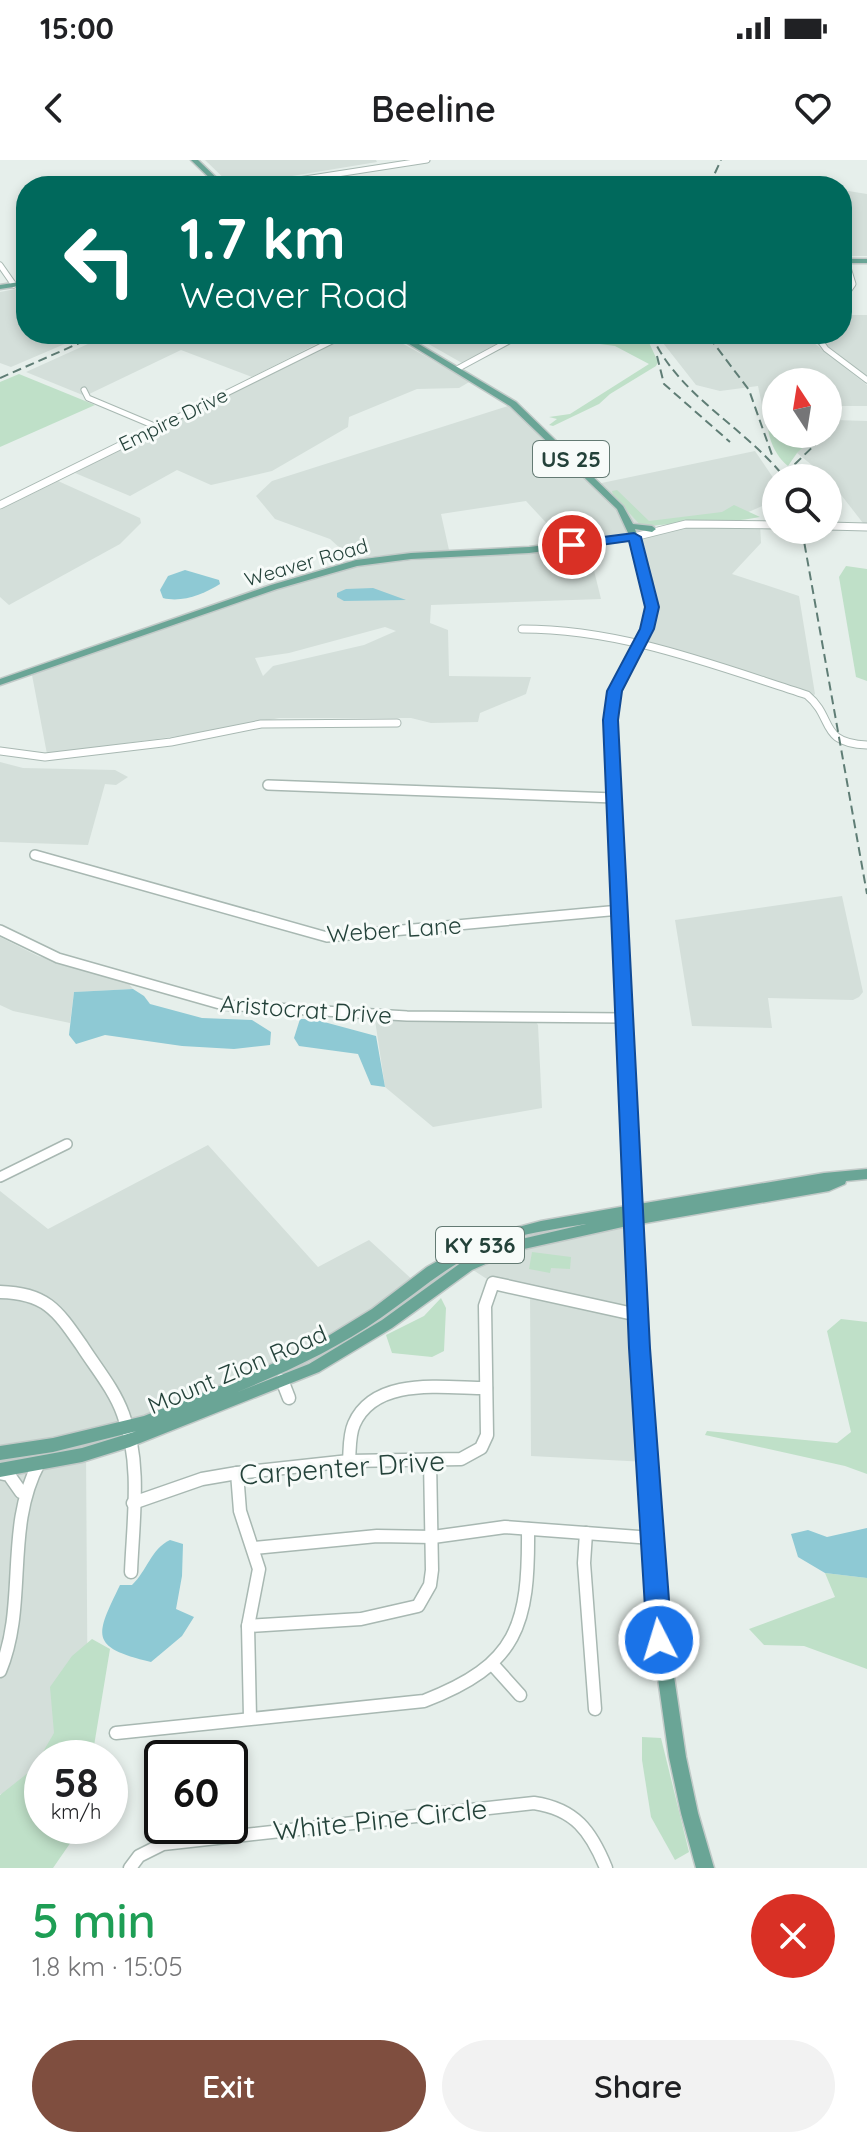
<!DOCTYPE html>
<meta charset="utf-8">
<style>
:root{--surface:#fff;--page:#f2f2f2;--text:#202124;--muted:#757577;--accent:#7f4e3f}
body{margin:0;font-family:Quicksand,sans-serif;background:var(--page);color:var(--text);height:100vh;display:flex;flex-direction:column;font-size:30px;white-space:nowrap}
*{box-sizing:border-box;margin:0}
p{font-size:26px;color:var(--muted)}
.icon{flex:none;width:44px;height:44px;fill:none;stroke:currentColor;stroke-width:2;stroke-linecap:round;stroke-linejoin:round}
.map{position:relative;height:1708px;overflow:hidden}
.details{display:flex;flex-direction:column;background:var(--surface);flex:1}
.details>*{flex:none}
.banner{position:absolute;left:16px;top:16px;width:836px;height:168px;border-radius:32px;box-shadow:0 4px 12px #0003;background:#00695c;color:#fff;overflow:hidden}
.needle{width:52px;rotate:348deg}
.controls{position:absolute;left:762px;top:208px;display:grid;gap:16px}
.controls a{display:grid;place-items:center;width:80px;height:80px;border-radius:50%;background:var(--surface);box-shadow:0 4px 12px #0003;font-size:40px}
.speed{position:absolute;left:24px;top:1580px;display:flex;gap:16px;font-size:40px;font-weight:700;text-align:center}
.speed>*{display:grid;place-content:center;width:104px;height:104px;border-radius:50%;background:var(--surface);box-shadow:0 4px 12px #0003;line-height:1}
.speed small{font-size:20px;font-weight:400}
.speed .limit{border:4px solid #111;border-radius:12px;background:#fff;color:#111}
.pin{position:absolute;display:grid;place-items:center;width:68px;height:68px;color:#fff;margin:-34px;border:4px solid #fff;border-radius:50%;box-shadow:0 2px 8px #0007}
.me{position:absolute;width:88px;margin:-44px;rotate:355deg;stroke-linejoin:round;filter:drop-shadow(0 0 6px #0008)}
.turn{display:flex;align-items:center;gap:28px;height:168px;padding:0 32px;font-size:36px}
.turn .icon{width:104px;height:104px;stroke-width:2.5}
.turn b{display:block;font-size:56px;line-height:68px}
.round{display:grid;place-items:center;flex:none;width:84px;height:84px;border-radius:42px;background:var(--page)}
.head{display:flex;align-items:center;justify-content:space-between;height:136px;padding:0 32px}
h1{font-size:48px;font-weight:600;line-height:60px;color:#1e9e55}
.button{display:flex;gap:16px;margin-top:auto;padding:16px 32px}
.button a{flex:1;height:92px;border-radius:48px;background:var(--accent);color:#fff;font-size:32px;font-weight:600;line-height:92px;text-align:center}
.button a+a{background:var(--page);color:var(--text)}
.status{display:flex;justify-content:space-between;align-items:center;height:56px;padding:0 40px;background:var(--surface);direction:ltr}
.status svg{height:22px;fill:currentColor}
header{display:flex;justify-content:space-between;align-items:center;height:104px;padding:0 32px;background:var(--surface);font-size:36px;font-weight:600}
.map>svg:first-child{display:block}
.built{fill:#d4dfda;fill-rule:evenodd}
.green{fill:#bfe0c8}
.water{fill:#8ec9d4}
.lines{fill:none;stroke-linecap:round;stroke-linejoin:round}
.minor-far3-casing{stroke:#a8b8b2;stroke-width:7}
.minor-far2-casing{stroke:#a8b8b2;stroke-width:9}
.minor-far1-casing{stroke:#a8b8b2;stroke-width:12}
.minor-casing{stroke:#a8b8b2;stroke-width:15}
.major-casing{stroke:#c2cac8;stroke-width:3}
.minor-far3{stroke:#fff;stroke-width:5}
.minor-far2{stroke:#fff;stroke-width:7}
.minor-far1{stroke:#fff;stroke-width:9}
.minor{stroke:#fff;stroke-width:12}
.major{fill:#6aa596;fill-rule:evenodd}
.rail{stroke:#5f7d75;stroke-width:2;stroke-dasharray:9 5;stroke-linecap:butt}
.route{fill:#1a73e8;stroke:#114b97;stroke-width:2}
.labels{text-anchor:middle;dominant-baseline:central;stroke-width:6;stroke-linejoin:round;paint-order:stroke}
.far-street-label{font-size:20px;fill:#24423a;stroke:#f7fbf9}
.shield{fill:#f7fbf9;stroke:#637a73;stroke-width:2}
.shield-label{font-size:22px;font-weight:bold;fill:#24423a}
.street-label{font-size:24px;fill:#24423a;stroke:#f7fbf9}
.near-street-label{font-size:28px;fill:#24423a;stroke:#f7fbf9}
</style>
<div class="status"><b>15:00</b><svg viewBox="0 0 49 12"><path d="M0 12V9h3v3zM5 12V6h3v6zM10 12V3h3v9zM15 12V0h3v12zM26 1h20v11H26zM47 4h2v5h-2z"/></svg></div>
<header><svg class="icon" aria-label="back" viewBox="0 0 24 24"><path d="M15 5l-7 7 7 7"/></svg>Beeline<svg class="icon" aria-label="heart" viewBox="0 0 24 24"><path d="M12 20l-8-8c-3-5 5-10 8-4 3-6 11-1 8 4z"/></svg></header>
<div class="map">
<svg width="867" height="1708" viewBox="0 0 867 1708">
<rect width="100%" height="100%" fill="#e6efeb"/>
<!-- built -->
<g class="built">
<path d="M205,0H376L377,2L232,26Z"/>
<path d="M842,30L867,34V96H842Z"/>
<path d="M26,127V174H88L11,207L0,203V132Z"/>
<path d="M842,155H867V216L824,183L818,174H842Z"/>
<path d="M110,174H336L252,217L181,190L85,236L26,212Z"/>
<path d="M351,174H385L471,221L459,228L417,229L349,257L348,267L272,311L211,325L177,310L130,336L75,313L249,222Z"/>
<path d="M411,174H514L462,203Z"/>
<path d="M664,174H808L809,179L867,225V246H828V222H776V250L762,245L758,226L720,231L696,225L663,183Z"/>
<path d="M508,246L519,253L592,325L755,291L776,322V340L728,361H674L623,374L564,382L526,341L441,354L449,390L351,398L330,379L275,359L256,336L272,321Z"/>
<path d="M835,260L867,261V363H863L828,318L797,293L818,274H828V265Z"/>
<path d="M58,321L140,358L141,363L120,384L9,445L0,437V350Z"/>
<path d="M760,364L761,383L732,414L799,436L815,534L812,537L639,484L652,452L634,377L669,365Z"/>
<path d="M588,386L601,439L431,445L430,463L448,470L449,516L531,517L526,534L480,553L478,562L431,563L411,558H279L215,571L47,594L32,515L301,421L359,405ZM385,467L396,471L364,485L273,506L263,516L255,498L289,493Z"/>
<path d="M0,602L23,608L115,610L128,617L116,625L105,624L88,685L0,682Z"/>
<path d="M842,736L863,832L859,837L853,840L768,838L772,868L692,866L675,760Z"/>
<path d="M0,777L38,796L129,824L133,829L74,832L70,863L13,851L0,845Z"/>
<path d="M534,859L538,865L542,948L433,967L385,927L375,860Z"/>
<path d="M208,985L318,1107L369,1080L428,1134L335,1197L204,1249L86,1289L88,1598H42V1629L0,1634V1031L48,1069Z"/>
<path d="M634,1060L647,1302L531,1296L530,1132L493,1123L467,1106L485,1097Z"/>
</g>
<!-- green -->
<g class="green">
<path d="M570,174H645L658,202L656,206L610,234L599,244L553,266L549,265L557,259L549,257L570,254L649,204L615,186L585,182L567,175Z"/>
<path d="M19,214L95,245L0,287V222Z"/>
<path d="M771,244H776V274H818L797,293L788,306C771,293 762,262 771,244Z"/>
<path d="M617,330L649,361L722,352L734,345L760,357C721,365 681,361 642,367L613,335L612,331Z"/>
<path d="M846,406L867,409V521L856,517L839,417Z"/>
<path d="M532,1092L571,1097L570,1109L551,1108L550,1113L529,1109Z"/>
<path d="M441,1138L446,1148L444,1191L432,1197L392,1193L386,1175L424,1156Z"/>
<path d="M841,1159L867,1162V1314L845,1306L705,1275L707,1271L837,1283L851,1272L827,1171Z"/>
<path d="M825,1413L867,1418V1509L804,1486L764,1485L749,1469L835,1437Z"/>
<path d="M92,1479L110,1489L92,1598H42V1666H82L53,1708H0V1635L33,1609L54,1573L50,1527L72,1496Z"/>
<path d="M642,1577L661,1578L689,1692L675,1700L651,1657L642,1600Z"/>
</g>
<!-- water -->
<g class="water">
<path d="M185,410L219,420L220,424C204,434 182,443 163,438L160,430L168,416Z"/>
<path d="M373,428L406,440L344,441L337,437V433L346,429Z"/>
<path d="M133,829L144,836L150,844L202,858L252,860L271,872L270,885L234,889L182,886L105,875L76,884L69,875L74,832Z"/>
<path d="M300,859H313L376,876L385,927L371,925L358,894L299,886L294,878Z"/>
<path d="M867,1368V1418L825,1413L798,1397L791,1374L808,1370L827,1377Z"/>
<path d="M170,1380L183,1384L182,1416L176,1449L194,1457L182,1476L151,1502C88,1487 96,1475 120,1425H132C147,1411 151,1389 170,1380Z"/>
</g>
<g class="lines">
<!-- minor-far3 casing -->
<g class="minor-far3-casing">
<g id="minor-far3">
<path d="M260,26L427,0"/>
<path d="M0,105L14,125"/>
<path d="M842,140L853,124L846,101"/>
<path d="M815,174L826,189L867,220"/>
<path d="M457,209L522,174"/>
<path d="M84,230L88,238L157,267"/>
<path d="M150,271L346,174"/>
</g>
</g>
<!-- minor-far2 casing -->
<g class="minor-far2-casing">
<g id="minor-far2">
<path d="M0,345L154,269"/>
<path d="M828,366L867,367"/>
<path d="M634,377L686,364L776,365"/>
<path d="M522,469C622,469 713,505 807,535C835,558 818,583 867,585"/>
<path d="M0,591L45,597L171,582L261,564L397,563"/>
<path d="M268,625L306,626"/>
</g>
</g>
<!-- minor-far1 casing -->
<g class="minor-far1-casing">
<g id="minor-far1">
<path d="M268,625L614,638"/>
<path d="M35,695L327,777L620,750"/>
<path d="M0,770L58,798L223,845L407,856L624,858"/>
<path d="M0,1017L67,984"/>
</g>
</g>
<!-- minor casing -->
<g class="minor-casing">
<g id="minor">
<path d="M0,1132C46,1133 57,1150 82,1186C96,1208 114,1229 123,1254C142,1303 133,1360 131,1412"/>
<path d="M282,1220L289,1238"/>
<path d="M349,1301C350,1289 349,1275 354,1264C375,1216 444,1228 486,1228"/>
<path d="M0,1313L9,1315L21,1332"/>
<path d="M237,1313L240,1351L259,1409L248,1466L250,1557"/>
<path d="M133,1343L202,1319L237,1313L349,1301L461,1299L481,1288L487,1275L485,1146L493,1123L638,1155"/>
<path d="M586,1373L584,1403L595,1549"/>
<path d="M254,1388L377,1376L433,1377L505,1367L652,1378"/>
<path d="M248,1466L361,1459L418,1446L430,1425L432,1410L430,1300"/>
<path d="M494,1506L520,1535"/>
<path d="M0,1511C28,1444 4,1368 39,1303"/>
<path d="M116,1573L424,1541C518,1505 529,1465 528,1369"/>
<path d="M130,1708L139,1696L163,1684L534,1643C575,1649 591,1671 606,1708"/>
</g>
</g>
<!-- major casing -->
<g class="major-casing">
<g id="major">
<path d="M191,0H198L225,26H218Z"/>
<rect x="842" y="99" width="25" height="4"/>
<path d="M26,121V125L0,129V125Z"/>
<path d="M393,174H402L516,242L623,346L633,364L652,366L656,369L652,372L635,369L652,421L656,451L650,474L620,533L615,560L639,1044L824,1013L867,1009V1019L846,1021L845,1024L829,1031L640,1064L659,1369L669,1483L686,1597L698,1653L714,1708H696L681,1653L669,1597L653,1483L643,1369L627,1066L515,1091L472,1110L392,1168L319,1212L130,1287L82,1302L0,1317V1303L82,1288L137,1271L53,1292L0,1300V1286L53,1278L144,1256L257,1211L320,1181L372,1149L427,1107L471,1082L503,1071L541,1061L626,1046L605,560L610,533L645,462C649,434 640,406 631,380L529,393L411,399L357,406L277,429L0,525V519L271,425L356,400L411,393L529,387L629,375L617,349L510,246ZM586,1064L513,1081L462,1102L382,1160L309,1204L235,1233C286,1212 337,1189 382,1157C415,1134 443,1109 479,1091C512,1074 550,1070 586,1064Z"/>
</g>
</g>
<!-- minor-far3 -->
<use href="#minor-far3" class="minor-far3"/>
<!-- minor-far2 -->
<use href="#minor-far2" class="minor-far2"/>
<!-- minor-far1 -->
<use href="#minor-far1" class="minor-far1"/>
<!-- minor -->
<use href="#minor" class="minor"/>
<!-- major -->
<use href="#major" class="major"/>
<!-- rail -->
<g class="rail">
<path d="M709,26L721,0"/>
<path d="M651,174C678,236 744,266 785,318"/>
<path d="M709,177L749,230L772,295"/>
<path d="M657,196L664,224L730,282"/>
<path d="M0,218L100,174"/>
<path d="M791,318L795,304L826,274"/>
<path d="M802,370L867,734"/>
</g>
</g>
<!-- route -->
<path class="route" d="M634,373L641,377L659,447L654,469L622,531L618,560L650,1188L672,1480L668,1488L659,1492L650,1488L647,1480L629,1188L603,560L607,531L640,469L645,447L629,381L572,389L566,385L572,381Z"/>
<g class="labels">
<!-- far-street labels -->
<g class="far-street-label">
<text transform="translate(173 259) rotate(-26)">Empire Drive</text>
<text transform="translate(306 402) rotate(-16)">Weaver Road</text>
</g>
<!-- shield labels -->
<g class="shield">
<rect x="533" y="281" width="76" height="36" rx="6"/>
<rect x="436" y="1067" width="88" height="36" rx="6"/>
</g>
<g class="shield-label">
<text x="571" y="299">US 25</text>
<text x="480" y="1085">KY 536</text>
</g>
<!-- street labels -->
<g class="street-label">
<text transform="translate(394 769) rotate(-4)">Weber Lane</text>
<text transform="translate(306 849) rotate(4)">Aristocrat Drive</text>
<text transform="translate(237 1209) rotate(-23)">Mount Zion Road</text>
</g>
<!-- near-street labels -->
<g class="near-street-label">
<text transform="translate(342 1307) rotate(-4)">Carpenter Drive</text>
<text transform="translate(380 1659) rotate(-6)">White Pine Circle</text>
</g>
</g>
</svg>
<div class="controls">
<a><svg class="needle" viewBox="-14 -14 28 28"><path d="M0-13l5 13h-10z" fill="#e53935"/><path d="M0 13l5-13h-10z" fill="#757577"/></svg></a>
<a><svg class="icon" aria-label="search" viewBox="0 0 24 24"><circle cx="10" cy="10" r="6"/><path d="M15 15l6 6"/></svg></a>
</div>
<div class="speed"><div>58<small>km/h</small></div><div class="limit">60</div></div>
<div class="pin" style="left:572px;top:385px;background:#d93025"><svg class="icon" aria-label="arrive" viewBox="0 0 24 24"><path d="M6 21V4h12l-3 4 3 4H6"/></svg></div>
<svg class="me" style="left:659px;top:1480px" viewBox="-20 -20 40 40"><circle r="17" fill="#1a73e8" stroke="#fff" stroke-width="3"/><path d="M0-11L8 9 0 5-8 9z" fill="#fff"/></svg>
<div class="banner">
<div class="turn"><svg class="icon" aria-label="left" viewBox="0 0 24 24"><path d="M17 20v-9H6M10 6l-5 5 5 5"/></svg><div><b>1.7 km</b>Weaver Road</div></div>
</div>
</div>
<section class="details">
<div class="head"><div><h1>5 min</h1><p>1.8 km · 15:05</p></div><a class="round" style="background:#d93025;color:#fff"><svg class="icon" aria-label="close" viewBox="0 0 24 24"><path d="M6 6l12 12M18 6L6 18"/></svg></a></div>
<div class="button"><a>Exit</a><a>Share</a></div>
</section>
